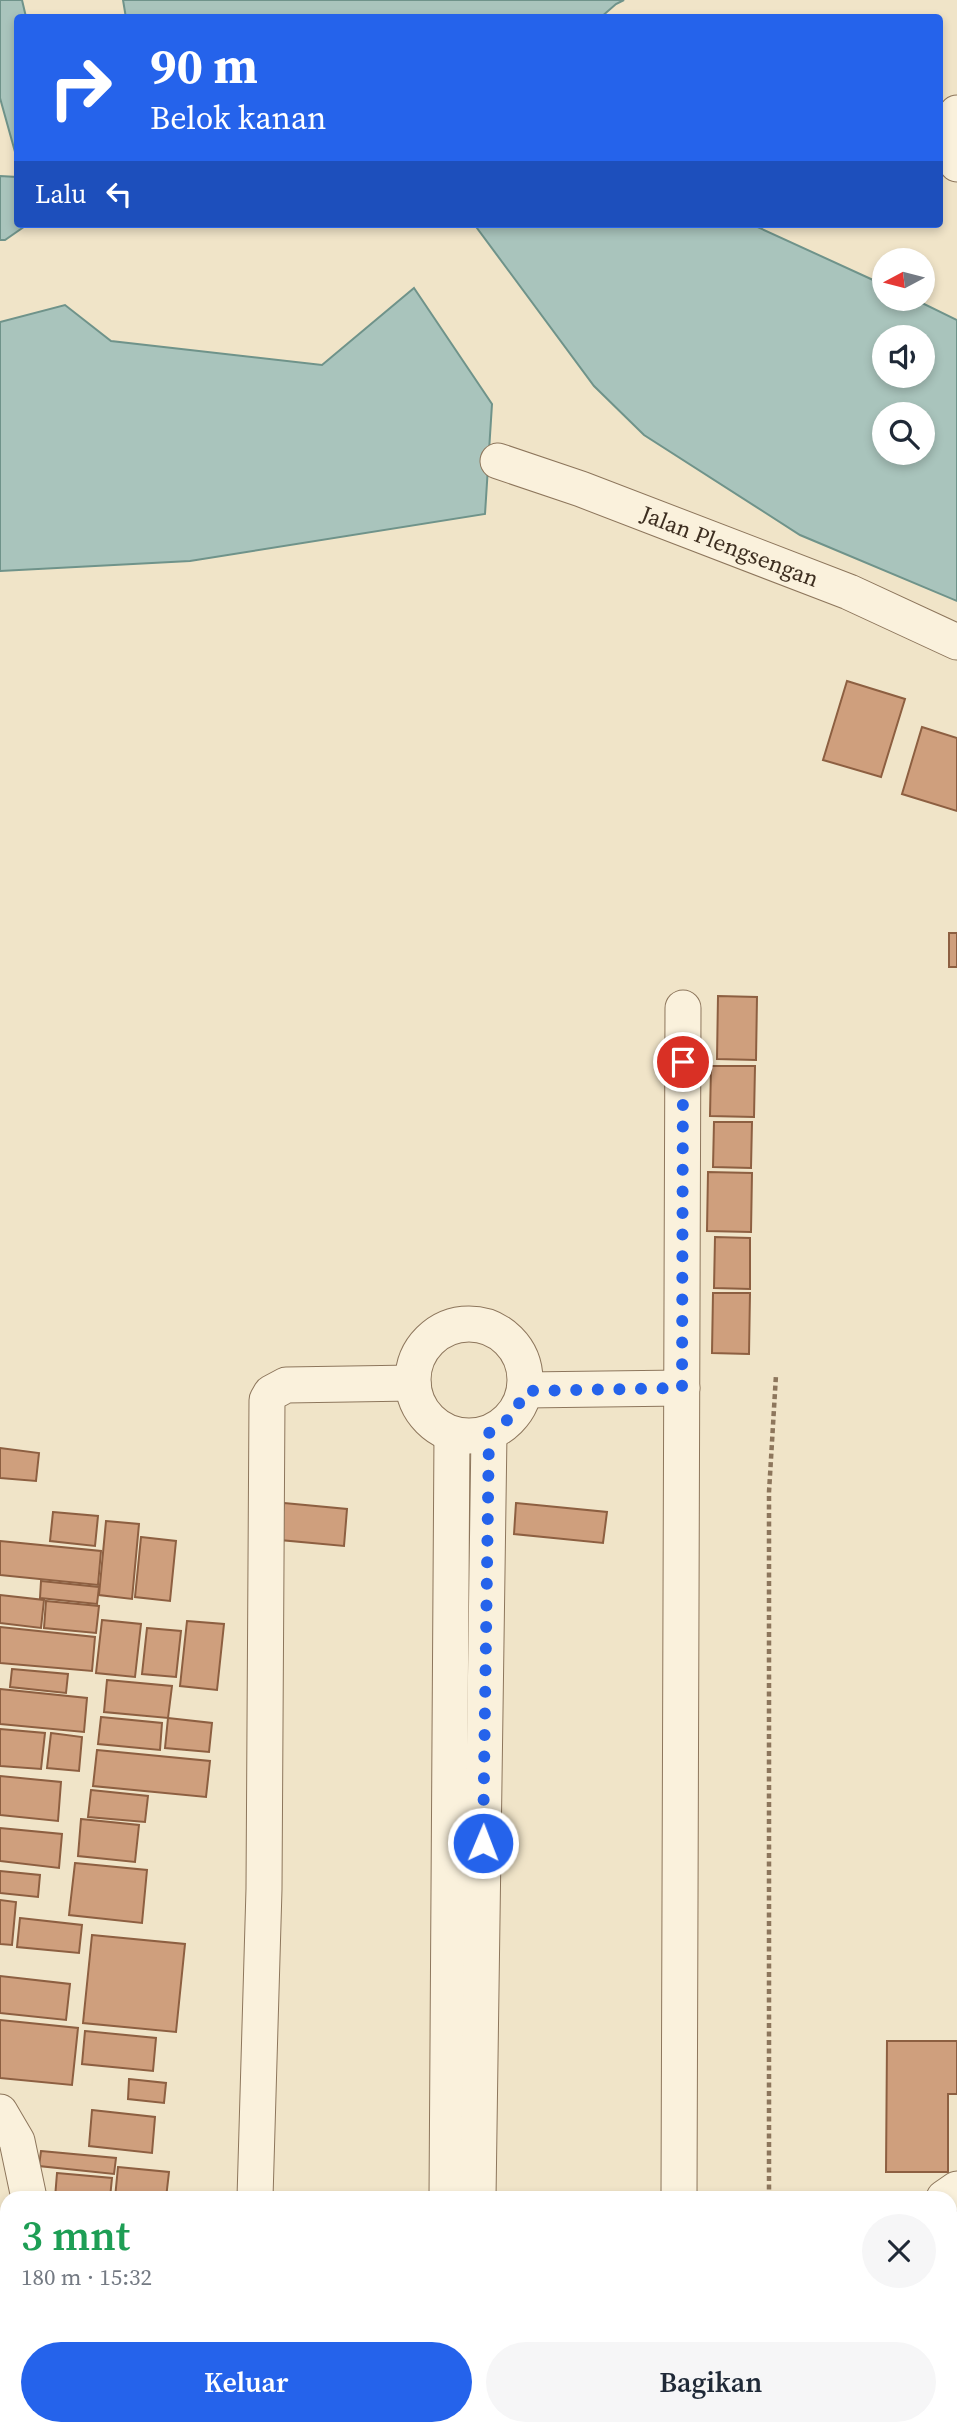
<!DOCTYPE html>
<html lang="id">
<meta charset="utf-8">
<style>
:root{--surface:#fff;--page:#f6f6f7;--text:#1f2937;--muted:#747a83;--accent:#2563eb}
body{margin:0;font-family:"Source Serif 4",serif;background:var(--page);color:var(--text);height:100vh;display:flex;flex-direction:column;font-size:26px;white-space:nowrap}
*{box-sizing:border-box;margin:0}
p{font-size:23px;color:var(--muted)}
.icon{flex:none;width:38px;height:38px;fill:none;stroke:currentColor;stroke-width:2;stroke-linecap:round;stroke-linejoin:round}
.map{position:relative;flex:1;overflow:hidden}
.panel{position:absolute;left:0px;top:2191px;width:957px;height:245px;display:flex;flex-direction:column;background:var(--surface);border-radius:21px 21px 0 0;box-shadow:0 4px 10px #0003}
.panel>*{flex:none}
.banner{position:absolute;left:14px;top:14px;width:929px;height:214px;border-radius:7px;box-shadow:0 4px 10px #0003;background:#2563eb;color:#fff;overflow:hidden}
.needle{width:46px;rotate:263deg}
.controls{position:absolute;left:872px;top:248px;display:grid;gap:14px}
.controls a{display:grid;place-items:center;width:63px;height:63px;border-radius:50%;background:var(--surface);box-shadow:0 4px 10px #0003;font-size:35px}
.pin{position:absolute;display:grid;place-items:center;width:60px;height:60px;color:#fff;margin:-30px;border:4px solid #fff;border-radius:50%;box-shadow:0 2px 7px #0007}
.me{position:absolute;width:77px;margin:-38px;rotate:1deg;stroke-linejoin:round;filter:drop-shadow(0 0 5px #0008)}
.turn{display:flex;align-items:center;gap:24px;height:147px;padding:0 21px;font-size:32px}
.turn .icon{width:91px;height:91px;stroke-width:2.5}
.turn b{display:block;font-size:49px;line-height:60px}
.then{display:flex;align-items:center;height:66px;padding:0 21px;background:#0003;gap:14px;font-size:26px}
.round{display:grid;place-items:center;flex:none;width:74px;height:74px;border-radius:37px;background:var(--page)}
.head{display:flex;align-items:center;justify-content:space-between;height:119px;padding:0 21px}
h1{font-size:42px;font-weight:600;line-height:52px;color:#1e9e55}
.primary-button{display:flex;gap:14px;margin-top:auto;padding:14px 21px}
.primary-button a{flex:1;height:80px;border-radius:42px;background:var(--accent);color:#fff;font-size:28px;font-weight:600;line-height:80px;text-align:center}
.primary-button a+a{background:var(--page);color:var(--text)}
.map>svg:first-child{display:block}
.water{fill:#a9c4bc;stroke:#6f938a;stroke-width:2;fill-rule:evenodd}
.building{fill:#cf9f7d;stroke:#8d5f41;stroke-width:2}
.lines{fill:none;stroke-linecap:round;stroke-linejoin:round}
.minor-casing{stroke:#8d765c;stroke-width:37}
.path{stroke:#8d765c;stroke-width:4.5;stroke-dasharray:5 3.5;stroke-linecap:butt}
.minor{stroke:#faf1dc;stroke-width:35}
.route{stroke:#2563eb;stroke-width:12;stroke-dasharray:0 21.6}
.labels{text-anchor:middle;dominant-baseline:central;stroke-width:5;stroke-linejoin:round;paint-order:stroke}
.street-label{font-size:23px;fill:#3d2e20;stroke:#f7eed8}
</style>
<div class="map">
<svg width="957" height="2436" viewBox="0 0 957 2436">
<rect width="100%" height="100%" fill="#f0e4c8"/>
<!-- water -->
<g class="water">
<path d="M0,0H22L26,17L18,18L17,159L0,98Z"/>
<path d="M123,0H624L616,4L600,18H126Z"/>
<path d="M0,176L17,177L18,224H28L5,240H0Z"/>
<path d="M474,224H751L884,285V299H914L957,320V601L800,535L644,435L594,386ZM884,338H922V376H884ZM884,415H922V453H884Z"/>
<path d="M414,288L492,404L485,514L190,561L0,571V322L65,305L111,341L322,365Z"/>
</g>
<!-- building -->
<g class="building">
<path d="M847,681L905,699L881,777L823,760Z"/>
<path d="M922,727L957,738V811L902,794Z"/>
<rect x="949" y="933" width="8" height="34"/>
<path d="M718,996L757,997L756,1060L717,1059Z"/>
<path d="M711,1066H755L754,1117L710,1116Z"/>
<path d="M714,1122H752L751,1168L713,1167Z"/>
<path d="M708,1172L752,1173L751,1232L707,1231Z"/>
<path d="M715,1237L750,1238V1289L714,1288Z"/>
<path d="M713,1293H750L749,1354L712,1353Z"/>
<path d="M0,1448L39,1453L36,1481L0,1478Z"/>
<path d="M284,1503L347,1509L344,1546L280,1540Z"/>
<path d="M516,1503L607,1512L603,1543L514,1534Z"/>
<path d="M53,1512L98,1516L95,1546L50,1541Z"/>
<path d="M106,1521L139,1524L132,1599L99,1595Z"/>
<path d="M141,1537L176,1541L170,1601L135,1597Z"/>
<path d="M0,1541L101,1551L98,1585L0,1575Z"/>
<path d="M41,1581L99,1587L97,1604L40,1598Z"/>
<path d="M0,1595L44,1600L41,1628L0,1623Z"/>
<path d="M46,1601L99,1606L96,1633L44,1628Z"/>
<path d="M102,1620L141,1624L135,1677L96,1673Z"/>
<path d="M187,1621L224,1624L217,1690L180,1686Z"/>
<path d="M0,1627L95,1637L92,1671L0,1663Z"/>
<path d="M147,1628L181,1631L176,1677L142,1674Z"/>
<path d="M12,1669L68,1674L66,1693L10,1687Z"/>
<path d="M107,1680L172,1686L168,1718L104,1712Z"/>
<path d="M0,1689L87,1698L84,1732L0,1724Z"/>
<path d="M101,1717L162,1723L160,1750L98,1744Z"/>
<path d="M168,1718L212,1723L209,1752L165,1748Z"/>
<path d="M0,1729L45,1733L41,1769L0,1766Z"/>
<path d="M51,1733L82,1737L79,1771L47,1768Z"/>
<path d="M97,1750L210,1761L206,1797L93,1786Z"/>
<path d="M0,1776L61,1782L58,1821L0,1815Z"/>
<path d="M91,1790L148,1796L145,1822L88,1817Z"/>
<path d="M81,1819L139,1825L135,1862L78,1856Z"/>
<path d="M0,1828L62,1834L59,1868L0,1861Z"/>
<path d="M75,1863L147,1870L142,1923L69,1915Z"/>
<path d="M0,1871L40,1875L38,1897L0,1893Z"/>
<path d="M0,1900L16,1902L12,1945L0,1944Z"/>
<path d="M20,1918L82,1925L79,1953L17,1947Z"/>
<path d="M92,1935L185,1944L176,2032L83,2023Z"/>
<path d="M0,1976L70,1984L66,2020L0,2013Z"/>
<path d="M0,2020L78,2028L72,2085L0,2078Z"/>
<path d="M85,2031L156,2038L153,2071L82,2064Z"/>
<path d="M887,2041H957V2094H948V2172H886Z"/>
<path d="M129,2079L166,2083L164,2103L128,2099Z"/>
<path d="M92,2110L155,2117L152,2153L89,2146Z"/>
<path d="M41,2151L116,2158L114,2174L39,2166Z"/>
<path d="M118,2167L169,2172L166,2198H115Z"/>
<path d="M57,2173L112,2178L110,2198H55Z"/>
<rect x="950" y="2208" width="7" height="68"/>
<path d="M950,2283L957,2285V2319L950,2318Z"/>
<path d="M955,2333H957V2389H953Z"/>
<rect x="950" y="2395" width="7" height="21"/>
<path d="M57,2429H102L100,2436H55Z"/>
<path d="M105,2429H172L170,2436H103Z"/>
<path d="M237,2429H393L391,2436H235Z"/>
<path d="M406,2429H444L450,2431L448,2436H404Z"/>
<path d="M458,2430L478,2436H456Z"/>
</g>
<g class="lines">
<!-- minor casing -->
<g class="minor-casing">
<g id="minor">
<path d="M957,113C949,130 948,148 957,164"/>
<path id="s1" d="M498,461L581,489L849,592L957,642"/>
<circle cx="469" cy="1380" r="56"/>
<path d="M525,1390L682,1388"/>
<path d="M0,2112L17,2141L29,2198"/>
<path d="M255,2198L264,1889L267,1400L271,1393L286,1385L413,1383"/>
<path d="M447,2198L452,1434"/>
<path d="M478,2198L489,1433"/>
<path d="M679,2198L683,1008"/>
<path d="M944,2198L957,2189"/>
<path d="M0,2311L7,2313"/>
<path d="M31,2436V2429"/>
<path d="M939,2436V2429"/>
</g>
</g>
<!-- path -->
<g class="path">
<path d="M769,2198V1492L776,1375"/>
<path d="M771,2436L772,2429"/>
</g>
<!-- minor -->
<use href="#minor" class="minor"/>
</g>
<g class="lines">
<!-- route -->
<path class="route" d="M483,1843L489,1433L513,1416L525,1391L682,1388L683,1062"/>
</g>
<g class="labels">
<!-- street labels -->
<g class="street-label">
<text stroke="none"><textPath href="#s1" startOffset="247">Jalan Plengsengan</textPath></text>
</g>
</g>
</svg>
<div class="controls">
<a><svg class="needle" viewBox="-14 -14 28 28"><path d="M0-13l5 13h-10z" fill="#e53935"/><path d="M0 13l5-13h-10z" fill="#747a83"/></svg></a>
<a><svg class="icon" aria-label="sound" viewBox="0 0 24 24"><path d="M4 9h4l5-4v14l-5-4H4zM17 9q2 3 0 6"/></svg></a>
<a><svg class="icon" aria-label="search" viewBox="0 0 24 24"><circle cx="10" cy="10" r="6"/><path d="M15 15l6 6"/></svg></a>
</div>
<div class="pin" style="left:683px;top:1062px;background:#d93025"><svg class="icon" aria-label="arrive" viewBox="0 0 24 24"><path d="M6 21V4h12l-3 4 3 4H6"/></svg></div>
<svg class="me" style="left:483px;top:1843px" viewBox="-20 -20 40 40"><circle r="17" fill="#2563eb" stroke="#fff" stroke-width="3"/><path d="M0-11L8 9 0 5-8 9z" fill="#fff"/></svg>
<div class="banner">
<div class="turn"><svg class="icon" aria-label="right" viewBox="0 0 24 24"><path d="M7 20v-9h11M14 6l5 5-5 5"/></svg><div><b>90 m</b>Belok kanan</div></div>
<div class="then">Lalu<svg class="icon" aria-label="left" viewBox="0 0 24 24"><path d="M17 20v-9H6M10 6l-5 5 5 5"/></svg></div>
</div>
<section class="panel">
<div class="head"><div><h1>3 mnt</h1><p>180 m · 15:32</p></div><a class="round"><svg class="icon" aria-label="close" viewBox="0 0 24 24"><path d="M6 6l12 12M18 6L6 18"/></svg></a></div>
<div class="primary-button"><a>Keluar</a><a>Bagikan</a></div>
</section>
</div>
